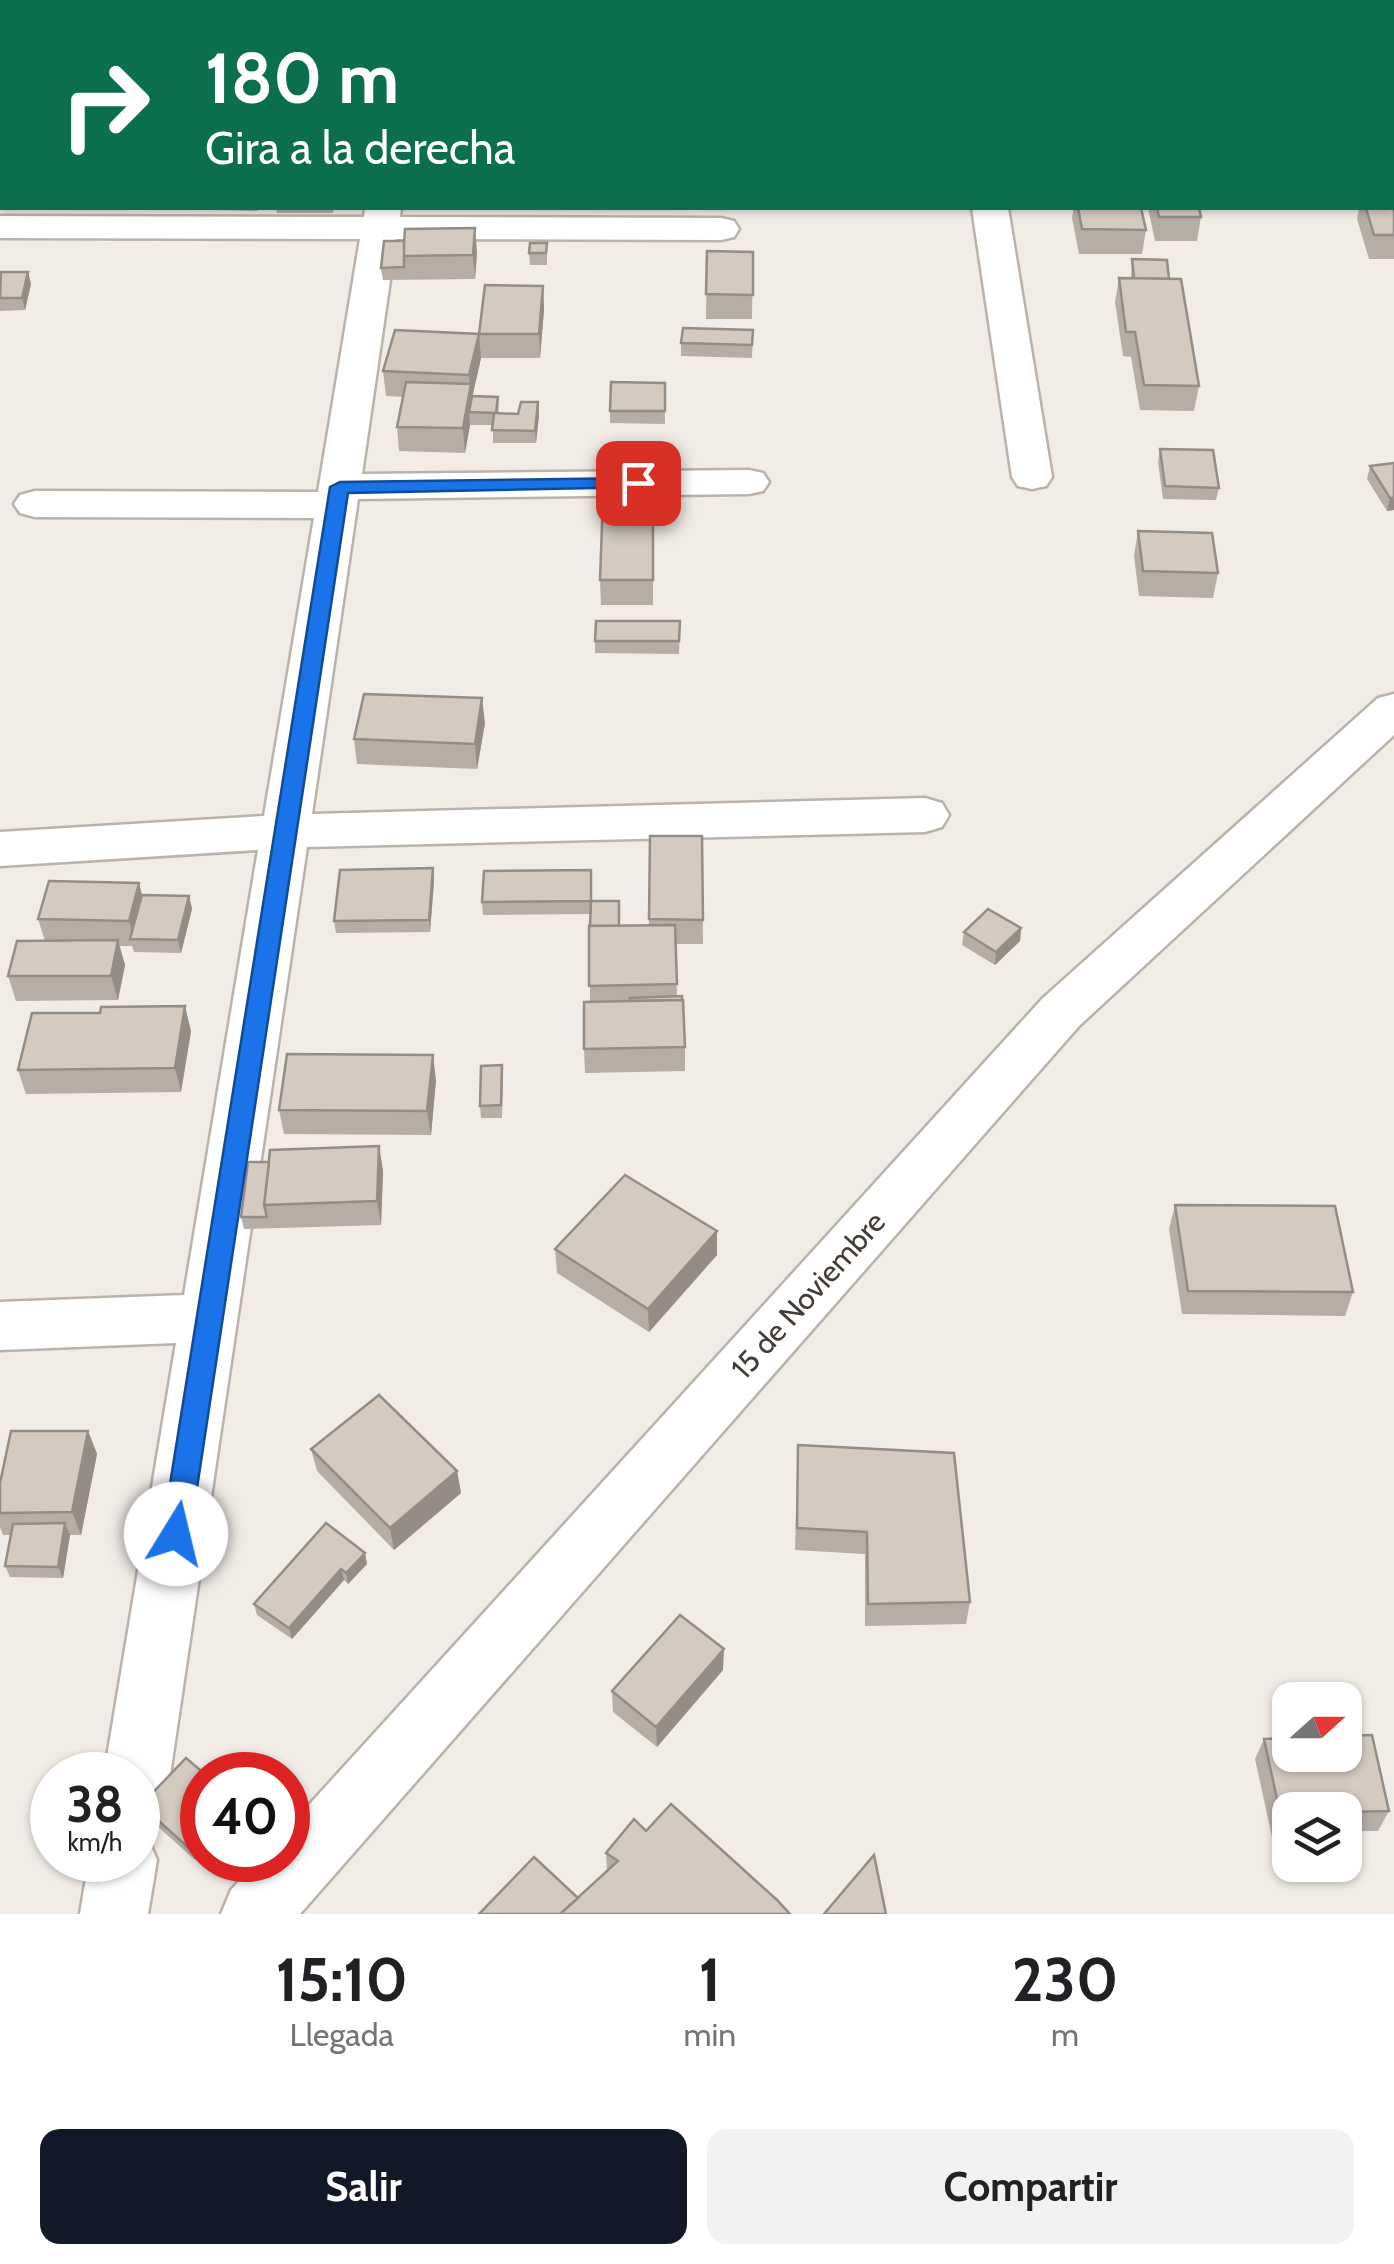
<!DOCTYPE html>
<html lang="es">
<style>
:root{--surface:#fff;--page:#f2f2f2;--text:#202124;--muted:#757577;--accent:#111827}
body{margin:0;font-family:Cabin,sans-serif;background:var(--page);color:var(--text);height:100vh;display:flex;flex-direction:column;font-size:38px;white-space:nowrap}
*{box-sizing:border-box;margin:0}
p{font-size:32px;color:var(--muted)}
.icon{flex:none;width:55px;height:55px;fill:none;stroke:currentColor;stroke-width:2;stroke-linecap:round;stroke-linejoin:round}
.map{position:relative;height:1914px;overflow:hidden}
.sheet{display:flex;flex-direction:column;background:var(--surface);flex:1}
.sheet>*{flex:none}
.top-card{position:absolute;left:0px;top:0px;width:1395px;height:210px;box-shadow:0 2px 8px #0004;background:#0b6e4f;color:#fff;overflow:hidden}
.needle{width:65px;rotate:69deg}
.fabs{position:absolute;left:1272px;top:1682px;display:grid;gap:20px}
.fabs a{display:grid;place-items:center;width:90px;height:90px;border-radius:20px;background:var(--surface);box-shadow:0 2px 8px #0004;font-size:50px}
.speed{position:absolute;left:30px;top:1752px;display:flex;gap:20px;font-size:50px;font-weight:700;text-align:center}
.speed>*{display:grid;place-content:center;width:130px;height:130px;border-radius:50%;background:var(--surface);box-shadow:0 2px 8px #0004;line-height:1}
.speed small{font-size:25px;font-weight:400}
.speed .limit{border:15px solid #d22;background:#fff;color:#111}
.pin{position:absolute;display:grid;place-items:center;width:85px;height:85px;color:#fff;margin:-42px;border-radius:20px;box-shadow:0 5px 15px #0006}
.me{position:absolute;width:110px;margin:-55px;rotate:9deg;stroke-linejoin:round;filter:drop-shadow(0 0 8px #0008)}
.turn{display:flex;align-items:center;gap:35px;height:210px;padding:0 40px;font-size:45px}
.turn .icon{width:130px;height:130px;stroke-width:2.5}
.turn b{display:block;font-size:70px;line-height:85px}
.eta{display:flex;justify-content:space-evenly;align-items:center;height:170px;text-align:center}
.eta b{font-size:60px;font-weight:700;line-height:70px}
.primary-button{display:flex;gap:20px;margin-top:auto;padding:20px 40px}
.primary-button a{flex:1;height:115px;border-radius:20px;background:var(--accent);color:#fff;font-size:40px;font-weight:700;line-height:115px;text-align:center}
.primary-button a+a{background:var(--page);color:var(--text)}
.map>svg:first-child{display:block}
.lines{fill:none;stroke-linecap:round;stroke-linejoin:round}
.minor-casing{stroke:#bbb3aa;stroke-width:5}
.minor{fill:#fff;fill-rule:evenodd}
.wall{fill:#b6aea5}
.shaded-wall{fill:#948d86}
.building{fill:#d4cac0;stroke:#948d86;stroke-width:2.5}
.route{fill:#1a73e8;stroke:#114b97;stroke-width:2.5}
.labels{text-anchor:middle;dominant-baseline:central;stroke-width:8;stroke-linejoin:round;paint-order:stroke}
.street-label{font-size:30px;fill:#433c36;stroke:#fff}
</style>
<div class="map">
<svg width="1394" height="1914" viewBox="0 0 1394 1914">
<rect width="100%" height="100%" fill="#f1ece6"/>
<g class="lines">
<!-- minor casing -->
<g class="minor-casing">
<g id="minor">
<rect x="400" y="0" width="32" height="2"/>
<rect x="942" y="0" width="32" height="2"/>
<rect x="0" y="5" width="2" height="20"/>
<rect x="1392" y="158" width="2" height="22"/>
<path d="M365,208H401L400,217L721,218L734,221L739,229L734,237L721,240L396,239L362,474L749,470L763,473L769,482L763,491L749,494L358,499L312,814L925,798L942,803L949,815L942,827L925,832L307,847L170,1775L160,1798L138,1807V1775H104L176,1343L0,1350V1302L184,1295L258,850L0,866V832L264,816L314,518L35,517L20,513L14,504L20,495L35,491L318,492L360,239L0,238V216L364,217Z"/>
<path d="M972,208H1008L1052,477L1046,486L1032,489L1018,486L1012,477Z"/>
<path d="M1394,694V735L1079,1026L300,1914H221L231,1890L258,1860H288V1828L1043,998L1378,698Z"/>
<path d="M138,1833L147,1836L157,1860L148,1914H80L89,1860H138Z"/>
</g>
</g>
<!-- minor -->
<use href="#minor" class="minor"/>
</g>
<!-- wall -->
<g class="wall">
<path d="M238,0H288L287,2H239Z"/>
<path d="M297,0H366V2H298Z"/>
<path d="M626,0H686H657L656,2H626Z"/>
<path d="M1053,0H1101V2H1054Z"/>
<path d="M1392,13H1394V103L1392,102Z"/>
<path d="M1394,195V259H1369L1357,219L1359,208H1392Z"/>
<path d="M216,208H258L257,211L217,210Z"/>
<path d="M276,208H345L344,210L334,209L333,213H277Z"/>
<path d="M1074,208H1141L1146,230L1142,254H1079L1072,218Z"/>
<path d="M1148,208H1199L1201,217L1197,241H1155Z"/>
<path d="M384,241L477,252L475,279L383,280L381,268Z"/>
<path d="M547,243V265H530L529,253Z"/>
<path d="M707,251L753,252L752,319H706Z"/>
<path d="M1132,259L1169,279L1199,386L1194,411L1140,410L1131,357L1123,356L1115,302L1119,278H1131Z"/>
<path d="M28,272L31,284L25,310L0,311V275Z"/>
<path d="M543,286L544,310L540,358H481L472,396L498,397L499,414H518L538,402L539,415L536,443H493V425H470L465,453L399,451L397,427L403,397L386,396L383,371L479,334Z"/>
<path d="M753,330L752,358L681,356V343Z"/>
<path d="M665,383V424L610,423V411Z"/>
<path d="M1160,449L1219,488L1216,500L1163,499L1158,462Z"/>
<path d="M1394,463V510L1387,511L1367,479L1370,466Z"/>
<path d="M653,498V605H601L600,580Z"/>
<path d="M1138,531L1218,573L1213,598L1139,596L1134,556Z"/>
<path d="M680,621L679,654L595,653V641Z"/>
<path d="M485,723L477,769L357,764L354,739Z"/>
<path d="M650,836H702L703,944H675L677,996L685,1047V1071L585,1073L584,1049L590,1002V914L483,915L482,902L591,901L619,926L649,925Z"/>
<path d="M433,868L434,881L430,932L336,933L334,921Z"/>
<path d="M139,883L142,895L189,896L192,909L181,953L134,952L132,946H119L125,965L118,1000L16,1001L8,976L45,941L38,919Z"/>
<path d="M1021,928L1020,941L995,965L962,945L964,932Z"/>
<path d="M191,1031L181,1092L26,1094L18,1070Z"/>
<path d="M503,1077L502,1118H481L480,1106Z"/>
<path d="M436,1080L431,1135L284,1134L279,1110Z"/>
<path d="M379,1146L383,1171L381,1225L244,1229L241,1217L269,1162Z"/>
<path d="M1175,1205L1353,1292L1345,1316L1182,1314L1169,1229Z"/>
<path d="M555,1249L717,1255L649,1332L557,1273Z"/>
<path d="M88,1431L97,1454L81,1535H70L63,1578L10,1577L5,1566L11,1535H3L0,1527V1483Z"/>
<path d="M798,1445L970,1602L966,1624L865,1626V1554L795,1550Z"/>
<path d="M311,1449L457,1471L461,1493L394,1550L317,1471Z"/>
<path d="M365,1553L367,1564L348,1584L344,1580L292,1639L257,1615L254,1604Z"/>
<path d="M723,1670L657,1747L613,1712L612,1691Z"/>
<path d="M1264,1739L1389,1811L1378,1831H1345V1810H1290V1865H1338L1331,1879L1281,1878L1255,1759Z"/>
<path d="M186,1758L195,1860L145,1815L141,1805Z"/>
<path d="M646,1831L790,1914L578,1898L607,1871L606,1853Z"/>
</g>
<!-- shaded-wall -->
<g class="shaded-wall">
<path d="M475,228L477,252L475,279L473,255Z"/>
<path d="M28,272L31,284L25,310L22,298Z"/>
<path d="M543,286L544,310L540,358L539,334Z"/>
<path d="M479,334L481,358L469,412L470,425L465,453L463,428L470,388L469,375Z"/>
<path d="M538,402L539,415L536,443L535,431Z"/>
<path d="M1390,498H1394V510L1387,511Z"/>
<path d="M482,698L485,723L477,769L475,744Z"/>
<path d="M433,868L434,881L430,932L429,920Z"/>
<path d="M139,883L145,908L134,939L129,921Z"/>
<path d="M189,896L192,909L181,953L178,940Z"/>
<path d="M1021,928L1020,941L995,965L996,952Z"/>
<path d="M118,940L125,965L118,1000L111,976Z"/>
<path d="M185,1006L191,1031L181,1092L175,1068Z"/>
<path d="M433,1055L436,1080L431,1135L427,1111Z"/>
<path d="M379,1146L383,1171L381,1225L377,1201Z"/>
<path d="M717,1231V1255L649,1332L648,1309Z"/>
<path d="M88,1431L97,1454L81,1535L72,1512Z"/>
<path d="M457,1471L461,1493L394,1550L390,1528Z"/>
<path d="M65,1523L70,1535L63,1578L58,1567Z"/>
<path d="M365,1553L367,1564L348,1584L346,1573Z"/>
<path d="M341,1569L344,1580L292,1639L289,1628Z"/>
<path d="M724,1649L723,1670L657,1747L656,1727Z"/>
<path d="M202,1838V1852L195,1860L191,1850Z"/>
</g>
<!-- building -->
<g class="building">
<rect x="1392" y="13" width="2" height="21"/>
<rect x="1392" y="56" width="2" height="34"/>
<path d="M1392,195H1394V235H1374L1366,208H1392Z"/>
<path d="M1078,208H1141L1146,230L1082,229Z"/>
<path d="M1157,208H1199L1201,217H1159Z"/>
<path d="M475,228L473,255L403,256L405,229Z"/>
<path d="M384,241H404V267L381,268Z"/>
<path d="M530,243H547L546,253H529Z"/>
<path d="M707,251L753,252V295L706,294Z"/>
<path d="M1132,259L1167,260L1169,279L1134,278Z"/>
<path d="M1,272H28L22,298H0Z"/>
<path d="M1119,278L1181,279L1199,386L1144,385L1135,332H1126Z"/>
<path d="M485,285L543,286L539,334H479Z"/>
<path d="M683,328L753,330L752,345L681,343Z"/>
<path d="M395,330L479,334L469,375L383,371Z"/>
<path d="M406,382L471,384L463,428L397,427Z"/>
<path d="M611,382L665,383V411H610Z"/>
<path d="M472,396L498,397L496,413L469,412Z"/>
<path d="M521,402H538L535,431L492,430L494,413L518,414Z"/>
<path d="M1160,449L1213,450L1219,488L1165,486Z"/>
<path d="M1394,463V498H1390L1370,466Z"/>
<path d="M603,498H653V580H600Z"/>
<path d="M1138,531L1212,533L1218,573L1143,571Z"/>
<path d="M596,621H680L679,641H595Z"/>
<path d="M364,694L482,698L475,744L354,739Z"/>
<path d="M650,836H702L703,920L649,919Z"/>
<path d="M433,868L429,920L334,921L340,870Z"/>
<path d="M591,870V901L482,902L484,871Z"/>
<path d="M49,881L139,883L129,921L38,919Z"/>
<path d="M142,895L189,896L178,940L130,939Z"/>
<path d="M591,901H619V926H590Z"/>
<path d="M988,909L1021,928L996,952L964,932Z"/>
<path d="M675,925L677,984L589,986V926Z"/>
<path d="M118,940L111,976H8L17,941Z"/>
<path d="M682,996V1000L630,1001V998Z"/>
<path d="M683,1000L685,1047L584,1049V1002Z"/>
<path d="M185,1006L175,1068L18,1070L32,1013H100L101,1007Z"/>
<path d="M287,1054L433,1055L427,1111L279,1110Z"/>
<path d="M502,1065L501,1105L480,1106L481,1066Z"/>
<path d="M379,1146L377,1201L264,1205L270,1150Z"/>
<path d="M248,1162H269L264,1205L267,1217H241Z"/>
<path d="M625,1175L717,1231L648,1309L555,1249Z"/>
<path d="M1175,1205L1335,1206L1353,1292L1188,1291Z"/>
<path d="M379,1395L457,1471L390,1528L311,1449Z"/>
<path d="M11,1431H88L72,1512L0,1513V1483Z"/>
<path d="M798,1445L954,1453L970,1602L868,1604L867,1532L797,1528Z"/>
<path d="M65,1523L58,1567L5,1566L13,1524Z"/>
<path d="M326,1523L365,1553L346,1573L341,1569L289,1628L254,1604Z"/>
<path d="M680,1615L724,1649L656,1727L612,1691Z"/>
<path d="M1372,1735L1389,1811L1345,1812V1810H1290V1859L1264,1739L1290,1738V1755H1345V1736Z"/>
<path d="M186,1758L206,1775H202V1838L191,1850L141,1805Z"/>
<path d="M671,1804L777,1900L790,1914H560L618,1861L606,1853L634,1819L646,1831Z"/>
<path d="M874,1855L886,1914H824Z"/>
<path d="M534,1857L578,1898L560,1914H479Z"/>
</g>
<!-- route -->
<path class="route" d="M638,478L644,479V487L348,493L190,1534L186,1543L176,1547L166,1543L162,1534L330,487L340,482Z"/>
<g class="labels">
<!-- street labels -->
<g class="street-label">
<text transform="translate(808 1295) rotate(-48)">15 de Noviembre</text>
</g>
</g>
</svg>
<div class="fabs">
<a><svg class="needle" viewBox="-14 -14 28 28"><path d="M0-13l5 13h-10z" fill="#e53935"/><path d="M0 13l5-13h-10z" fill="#757577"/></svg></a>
<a><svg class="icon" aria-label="layers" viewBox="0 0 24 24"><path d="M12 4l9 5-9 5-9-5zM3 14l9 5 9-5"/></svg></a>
</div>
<div class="speed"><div>38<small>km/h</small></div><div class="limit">40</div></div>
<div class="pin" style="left:638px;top:483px;background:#d93025"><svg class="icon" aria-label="arrive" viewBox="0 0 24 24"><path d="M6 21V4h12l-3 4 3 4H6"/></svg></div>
<svg class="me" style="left:176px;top:1534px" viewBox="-20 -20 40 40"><circle r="19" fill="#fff"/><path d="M0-13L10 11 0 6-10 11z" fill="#1a73e8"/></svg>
<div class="top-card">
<div class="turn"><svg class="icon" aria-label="right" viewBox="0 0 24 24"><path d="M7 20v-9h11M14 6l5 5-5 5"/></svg><div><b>180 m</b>Gira a la derecha</div></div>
</div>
</div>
<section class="sheet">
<div class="eta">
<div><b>15:10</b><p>Llegada</p></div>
<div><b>1</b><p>min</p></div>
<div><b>230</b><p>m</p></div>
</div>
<div class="primary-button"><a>Salir</a><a>Compartir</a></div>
</section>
